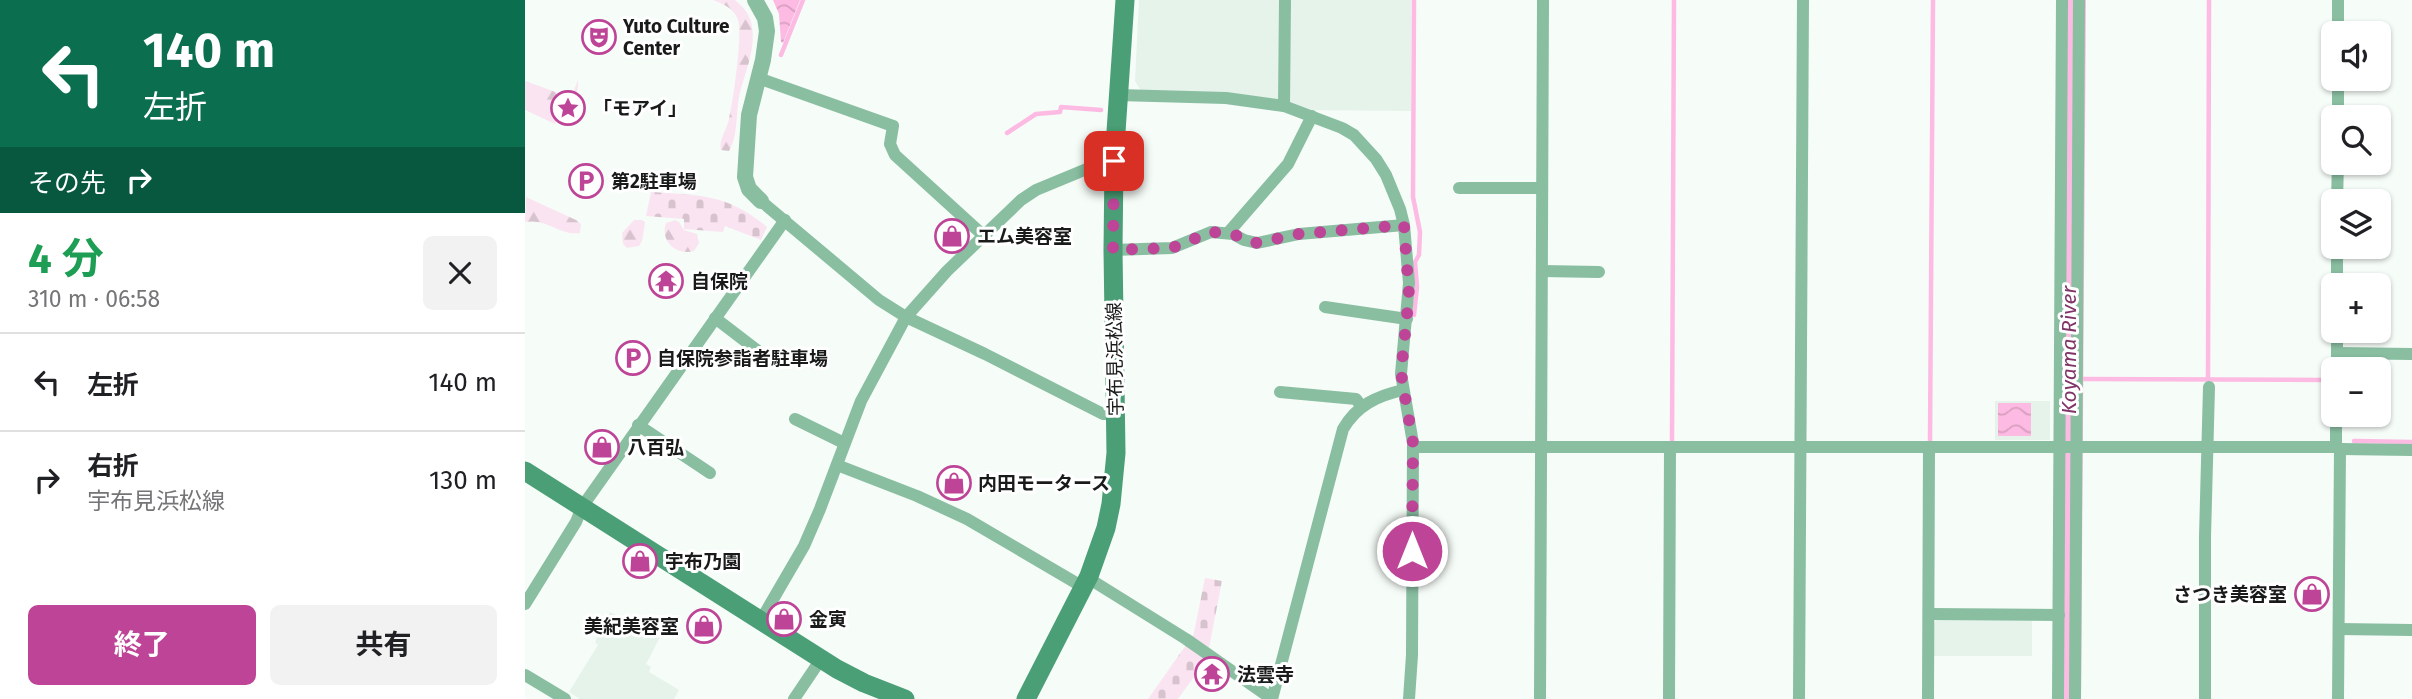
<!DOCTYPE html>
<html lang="ja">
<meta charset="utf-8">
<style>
:root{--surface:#fff;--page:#f2f2f2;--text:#202124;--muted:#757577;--line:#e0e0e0;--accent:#be4497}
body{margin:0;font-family:"Fira Sans","Noto Sans JP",sans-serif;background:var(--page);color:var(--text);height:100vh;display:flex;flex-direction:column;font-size:26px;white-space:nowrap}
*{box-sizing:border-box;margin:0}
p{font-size:23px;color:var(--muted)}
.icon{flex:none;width:38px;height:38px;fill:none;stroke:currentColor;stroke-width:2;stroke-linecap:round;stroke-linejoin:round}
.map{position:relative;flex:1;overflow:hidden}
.details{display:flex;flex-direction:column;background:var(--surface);width:525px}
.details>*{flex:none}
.guide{background:#0b6e4f;color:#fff;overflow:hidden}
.controls{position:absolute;left:1796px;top:21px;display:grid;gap:14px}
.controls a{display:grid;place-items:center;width:70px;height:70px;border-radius:10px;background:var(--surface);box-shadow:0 2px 5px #0004;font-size:35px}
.pin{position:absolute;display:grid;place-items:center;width:60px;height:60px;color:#fff;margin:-30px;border-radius:14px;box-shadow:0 4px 10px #0006}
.me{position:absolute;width:77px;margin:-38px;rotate:0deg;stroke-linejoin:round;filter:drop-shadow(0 0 5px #0008)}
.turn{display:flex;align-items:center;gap:24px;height:147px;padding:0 28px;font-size:32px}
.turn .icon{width:91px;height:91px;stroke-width:2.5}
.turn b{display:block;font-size:49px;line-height:60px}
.then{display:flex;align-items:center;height:66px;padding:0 28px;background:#0003;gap:14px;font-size:26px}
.round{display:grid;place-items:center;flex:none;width:74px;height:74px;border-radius:10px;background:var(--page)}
.headline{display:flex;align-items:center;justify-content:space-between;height:119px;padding:0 28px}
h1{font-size:42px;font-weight:700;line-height:52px;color:#1e9e55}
.button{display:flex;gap:14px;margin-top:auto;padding:14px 28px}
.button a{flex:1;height:80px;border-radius:10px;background:var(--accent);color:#fff;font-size:28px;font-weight:700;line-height:80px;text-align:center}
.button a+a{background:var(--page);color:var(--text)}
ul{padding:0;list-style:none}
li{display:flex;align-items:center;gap:21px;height:98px;padding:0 28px;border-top:2px solid var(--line)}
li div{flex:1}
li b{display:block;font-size:26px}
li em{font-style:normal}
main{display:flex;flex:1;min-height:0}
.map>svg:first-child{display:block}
.built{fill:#e5f3eb}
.grass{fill:#fbe4f1}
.forest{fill:url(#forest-firs)}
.cemetery{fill:url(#cemetery-stones)}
.water{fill:url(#water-waves)}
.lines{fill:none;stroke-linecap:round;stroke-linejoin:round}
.stream{stroke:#fdbae2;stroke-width:4.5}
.river{stroke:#fdbae2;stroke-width:28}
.minor{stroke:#89bea1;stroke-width:12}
.tertiary{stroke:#89bea1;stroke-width:16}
.secondary{stroke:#4a9f76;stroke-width:19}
.route{stroke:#be4497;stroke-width:12;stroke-dasharray:0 21.6}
.labels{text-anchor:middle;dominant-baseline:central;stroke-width:6;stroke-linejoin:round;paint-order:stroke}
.poi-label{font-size:19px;font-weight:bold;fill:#191b1a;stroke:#fff;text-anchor:start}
.street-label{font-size:19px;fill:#191b1a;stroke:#fff}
.water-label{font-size:21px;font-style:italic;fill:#813467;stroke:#fff}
</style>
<main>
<section class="details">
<div class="guide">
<div class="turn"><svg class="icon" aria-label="left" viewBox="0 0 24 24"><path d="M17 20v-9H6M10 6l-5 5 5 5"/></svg><div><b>140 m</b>左折</div></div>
<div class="then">その先<svg class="icon" aria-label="right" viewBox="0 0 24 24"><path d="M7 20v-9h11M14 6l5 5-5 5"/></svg></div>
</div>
<div class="headline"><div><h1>4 分</h1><p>310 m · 06:58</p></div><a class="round"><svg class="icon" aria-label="close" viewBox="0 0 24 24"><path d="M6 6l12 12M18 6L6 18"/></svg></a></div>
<ul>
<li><svg class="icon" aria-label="left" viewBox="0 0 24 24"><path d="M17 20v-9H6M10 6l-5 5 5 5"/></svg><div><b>左折</b></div><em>140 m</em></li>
<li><svg class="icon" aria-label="right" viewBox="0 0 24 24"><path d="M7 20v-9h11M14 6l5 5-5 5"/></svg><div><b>右折</b><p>宇布見浜松線</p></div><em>130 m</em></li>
</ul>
<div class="button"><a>終了</a><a>共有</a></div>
</section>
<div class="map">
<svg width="1887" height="699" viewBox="0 0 1887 699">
<defs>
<pattern id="forest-firs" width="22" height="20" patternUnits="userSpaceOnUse" patternTransform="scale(1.75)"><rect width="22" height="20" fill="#fbe4f1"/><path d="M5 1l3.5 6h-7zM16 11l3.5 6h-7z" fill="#d7c3ce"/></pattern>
<pattern id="cemetery-stones" width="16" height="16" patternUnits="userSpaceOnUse" patternTransform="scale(1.75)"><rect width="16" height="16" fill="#fbe4f1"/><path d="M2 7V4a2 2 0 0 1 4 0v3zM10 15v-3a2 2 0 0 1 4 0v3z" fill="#d7c3ce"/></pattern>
<pattern id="water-waves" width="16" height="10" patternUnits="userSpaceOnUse" patternTransform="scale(1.75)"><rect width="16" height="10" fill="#fdbae2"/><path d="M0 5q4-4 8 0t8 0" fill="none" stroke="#d89fc1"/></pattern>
</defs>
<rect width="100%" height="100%" fill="#f6fcf8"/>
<!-- built -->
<g class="built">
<path d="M614,0H754V100L616,91L610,81Z"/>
<path d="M765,0H886V111L787,110L765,102Z"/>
<rect x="1470" y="401" width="55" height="39"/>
<path d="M85,612L135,637L121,664L126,667L124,672L154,690L149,699H55L44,692L73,645L70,642Z"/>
<path d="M1413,619L1507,620V656H1409V623Z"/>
</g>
<!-- grass -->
<path class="grass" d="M53,80C54,91 49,104 43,112L33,115L30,124L0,110V81L46,98Z"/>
<!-- forest -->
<g class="forest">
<path d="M188,0H210C219,7 226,16 227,27C231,50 219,75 214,97C211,114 213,136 204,151L196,150C193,140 202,130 204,119C208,102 218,34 213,20C209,8 198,4 188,0Z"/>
<path d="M0,81L33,93L40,102L38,108L30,110L8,97L0,95Z"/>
<path d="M1,197L51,220L56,224L55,233C35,236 22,218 0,222Z"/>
<path d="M109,220H117L120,223L117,241L114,246L102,248L98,244L97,233Z"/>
<path d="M150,220L154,222L159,230L172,234L174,243L169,251C150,256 135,240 141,223Z"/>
</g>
<!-- cemetery -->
<g class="cemetery">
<path d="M126,192C174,195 203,194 242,227L236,240L200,226L198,232L159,229V219L121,216Z"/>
<path d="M680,578L697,581L684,648L668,637Z"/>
<path d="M661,645L681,660L653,699H623Z"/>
</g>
<!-- water -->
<g class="water">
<path d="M248,0H275L258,43L256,42L254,14Z"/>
<rect x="1473" y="403" width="33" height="33"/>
</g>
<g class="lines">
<!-- stream -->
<g class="stream">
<path d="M889,0L888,197L895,232L894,255L890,262L892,287L889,315"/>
<path d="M256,55L278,0"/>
<path d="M482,133L511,114L535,112L536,107L576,110"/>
<path d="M1557,379L1804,380"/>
<path d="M1683,380L1684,0"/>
<path d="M1541,438H1545"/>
<path d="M1147,441L1149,0"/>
<path d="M1405,441L1408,0"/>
<path d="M1829,441L1887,442"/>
</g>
<!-- river -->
<path class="river" d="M1542,699L1547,0"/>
<!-- minor -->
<g class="minor">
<path d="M1813,33V0"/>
<path d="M233,78L368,126L365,144L370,155L459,236"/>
<path d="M593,95L701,98L759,106L817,128L829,135L851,159L861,175L875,209L879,225L884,283L876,374L888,443L887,655L884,699"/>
<path d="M759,106L760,0"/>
<path d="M1813,117V79"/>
<path d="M934,188H1017"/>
<path d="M236,201L354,300L381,317L460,354L578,414H590"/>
<path d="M1812,201L1813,163"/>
<path d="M703,233L763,164L787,116"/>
<path d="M588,250L647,248L686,232L708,234L719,240L732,243L774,234L879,225"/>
<path d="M1017,271L1074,272"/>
<path d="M1812,285V247"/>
<path d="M800,307L882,319"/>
<path d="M190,318L237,354"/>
<path d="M1812,353L1887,354"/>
<path d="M1812,369V331"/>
<path d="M755,392L831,399L836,406"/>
<path d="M1811,415V447L1815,449L1813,699"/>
<path d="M270,419L319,443"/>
<path d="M113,425L185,473"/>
<path d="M888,447H1811"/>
<path d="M1815,449L1887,450"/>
<path d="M312,465L392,496L442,519L558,587"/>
<path d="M563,578L661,639L747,699"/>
<path d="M0,604L51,522L57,507L260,220"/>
<path d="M1404,614L1534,615"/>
<path d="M236,620L279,546L295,509L336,401L381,317L422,271L496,200L511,190L581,161H589"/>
<path d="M1814,629L1887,630"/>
<path d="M0,675L40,699"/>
<path d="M269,699L296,659"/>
<path d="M747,699L818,429C832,405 852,396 878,390"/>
<path d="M1015,699L1018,0"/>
<path d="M1144,699L1145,447"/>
<path d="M1274,699L1278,0"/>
<path d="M1403,699L1404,447"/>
<path d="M1533,699L1537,0"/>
<path d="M1550,699L1554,0"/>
<path d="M1680,699V537L1684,387"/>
</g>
<!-- tertiary -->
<path class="tertiary" d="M230,0L240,18L242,31L238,60L224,115L220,177L224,189L236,201"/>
<!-- secondary -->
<g class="secondary">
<path d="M0,471L312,669L339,683L380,699"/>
<path d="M501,699L564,576L581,528L586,504L591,453L588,250L589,161L600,0"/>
</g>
</g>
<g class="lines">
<!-- route -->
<path class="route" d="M589,161L588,250L647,248L686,232L709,234L719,240L732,243L774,234L879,225L884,295L876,373L888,443L887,551"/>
</g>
<!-- icons -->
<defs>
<g id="theatre-ring" transform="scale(1.75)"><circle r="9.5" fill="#fff" stroke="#be4497" stroke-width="1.5"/><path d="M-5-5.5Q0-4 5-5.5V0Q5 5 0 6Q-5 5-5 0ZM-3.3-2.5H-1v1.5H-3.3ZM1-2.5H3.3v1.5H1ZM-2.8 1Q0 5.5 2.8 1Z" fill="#be4497"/></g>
<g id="sight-ring" transform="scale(1.75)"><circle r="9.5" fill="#fff" stroke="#be4497" stroke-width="1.5"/><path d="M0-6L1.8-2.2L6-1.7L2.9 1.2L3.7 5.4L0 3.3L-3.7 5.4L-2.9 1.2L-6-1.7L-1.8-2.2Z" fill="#be4497"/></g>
<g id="parking-ring" transform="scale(1.75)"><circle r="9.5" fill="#fff" stroke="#be4497" stroke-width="1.5"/><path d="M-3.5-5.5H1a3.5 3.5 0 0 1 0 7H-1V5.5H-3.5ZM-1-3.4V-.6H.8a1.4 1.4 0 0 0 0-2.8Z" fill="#be4497"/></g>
<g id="shop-ring" transform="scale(1.75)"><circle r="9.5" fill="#fff" stroke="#be4497" stroke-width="1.5"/><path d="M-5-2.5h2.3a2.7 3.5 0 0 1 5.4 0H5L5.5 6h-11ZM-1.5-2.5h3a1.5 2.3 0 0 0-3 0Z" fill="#be4497"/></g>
<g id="temple-ring" transform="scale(1.75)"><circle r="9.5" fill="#fff" stroke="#be4497" stroke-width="1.5"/><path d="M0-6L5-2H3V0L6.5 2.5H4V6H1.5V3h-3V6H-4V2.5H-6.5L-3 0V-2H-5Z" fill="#be4497"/></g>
</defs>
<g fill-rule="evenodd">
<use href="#theatre-ring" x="74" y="37"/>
<use href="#sight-ring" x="43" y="108"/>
<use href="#parking-ring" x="61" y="181"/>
<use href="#shop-ring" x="427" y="236"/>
<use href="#temple-ring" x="141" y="281"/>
<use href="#parking-ring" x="108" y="358"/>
<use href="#shop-ring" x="77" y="447"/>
<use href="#shop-ring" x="429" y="483"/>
<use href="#shop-ring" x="115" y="561"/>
<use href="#shop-ring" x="1787" y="594"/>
<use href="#shop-ring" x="259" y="619"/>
<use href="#shop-ring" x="179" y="626"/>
<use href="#temple-ring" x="687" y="674"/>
</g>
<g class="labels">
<!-- poi labels -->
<g class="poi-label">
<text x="98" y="26">Yuto Culture<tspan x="98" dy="22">Center</tspan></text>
<text x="68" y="108">「モアイ」</text>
<text x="86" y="181">第2駐車場</text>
<text x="452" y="236">エム美容室</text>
<text x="166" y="281">自保院</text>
<text x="132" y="358">自保院参詣者駐車場</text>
<text x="102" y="447">八百弘</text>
<text x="453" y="483">内田モータース</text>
<text x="140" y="561">宇布乃園</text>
<text x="1762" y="594" text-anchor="end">さつき美容室</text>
<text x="284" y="619">金寅</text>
<text x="154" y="626" text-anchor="end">美紀美容室</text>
<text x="712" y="674">法雲寺</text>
</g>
<!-- street labels -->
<g class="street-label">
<text transform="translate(590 359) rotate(-91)">宇布見浜松線</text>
</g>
<!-- water labels -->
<g class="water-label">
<text transform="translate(1544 350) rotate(-90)">Koyama River</text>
</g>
</g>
</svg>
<div class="controls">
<a><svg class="icon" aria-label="sound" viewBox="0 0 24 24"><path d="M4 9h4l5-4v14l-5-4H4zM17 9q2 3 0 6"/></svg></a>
<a><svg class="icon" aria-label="search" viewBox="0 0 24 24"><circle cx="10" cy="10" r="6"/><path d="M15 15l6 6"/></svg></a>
<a><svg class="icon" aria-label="layers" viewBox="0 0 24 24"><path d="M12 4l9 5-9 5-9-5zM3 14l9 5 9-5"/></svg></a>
<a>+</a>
<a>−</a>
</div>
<div class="pin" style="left:589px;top:161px;background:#d93025"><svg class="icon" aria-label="arrive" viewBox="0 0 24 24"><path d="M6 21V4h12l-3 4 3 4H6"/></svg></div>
<svg class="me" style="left:887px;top:551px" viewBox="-20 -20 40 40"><circle r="17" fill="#be4497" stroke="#fff" stroke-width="3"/><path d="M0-11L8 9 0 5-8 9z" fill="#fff"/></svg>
</div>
</main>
